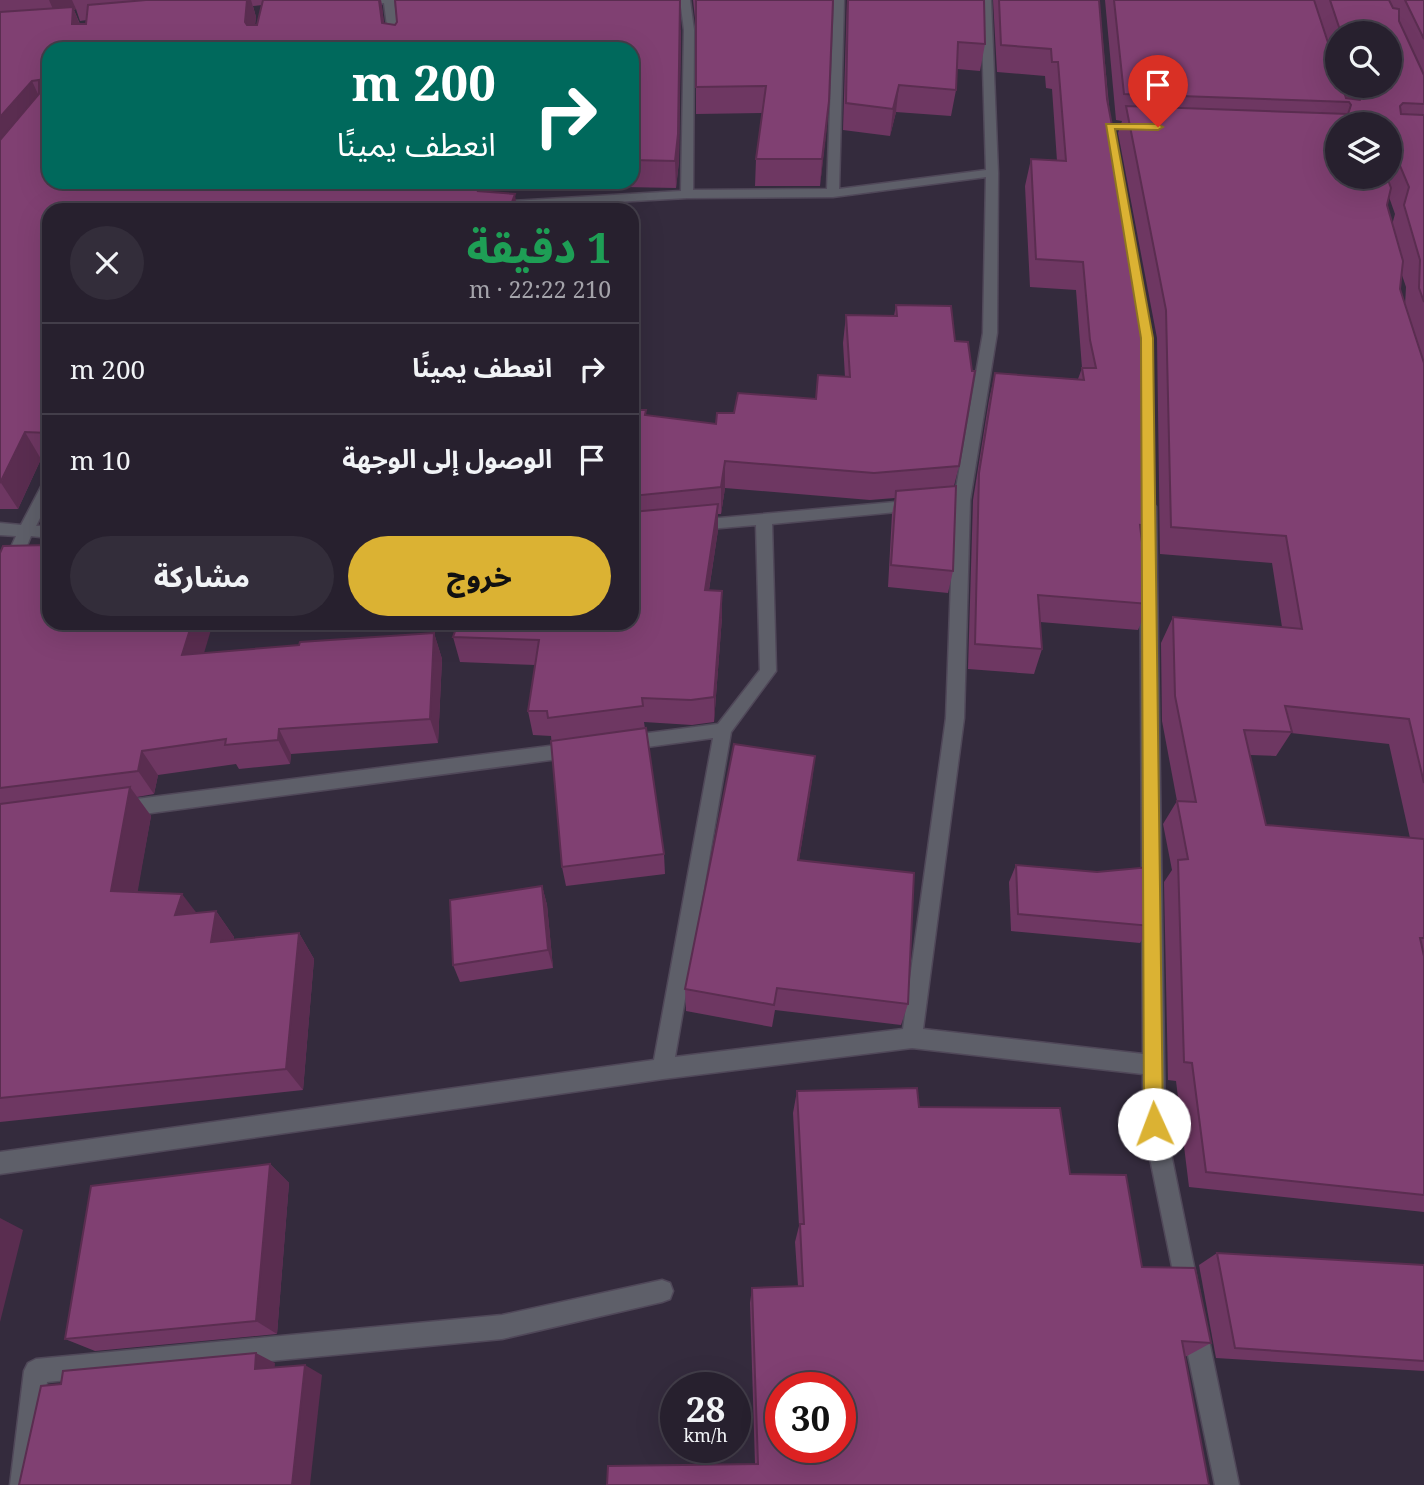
<!DOCTYPE html>
<html lang="ar">
<meta charset="utf-8">
<style>
:root{--surface:#27202e;--page:#332d3a;--text:#f1f3f6;--muted:#a4a3aa;--line:#433e4a;--accent:#dbb233}
body{margin:0;font-family:"Noto Serif","Noto Sans Arabic",serif;background:var(--page);color:var(--text);direction:rtl;height:100vh;display:flex;flex-direction:column;font-size:26px;white-space:nowrap}
*{box-sizing:border-box;margin:0}
p{font-size:23px;color:var(--muted)}
.icon{flex:none;width:38px;height:38px;fill:none;stroke:currentColor;stroke-width:2;stroke-linecap:round;stroke-linejoin:round}
.map{position:relative;flex:1;overflow:hidden;direction:ltr}
.side{position:absolute;left:42px;top:203px;width:597px;height:427px;display:flex;flex-direction:column;background:var(--surface);border-radius:21px;box-shadow:0 7px 28px #0002,0 0 0 2px var(--line);direction:rtl}
.side>*{flex:none}
.banner{position:absolute;left:42px;top:42px;width:597px;height:147px;border-radius:21px;box-shadow:0 7px 28px #0002,0 0 0 2px var(--line);direction:rtl;background:#00695c;color:#fff;overflow:hidden}
.buttons{position:absolute;left:1325px;top:21px;display:grid;gap:14px}
.buttons a{display:grid;place-items:center;width:77px;height:77px;border-radius:50%;background:var(--surface);box-shadow:0 7px 28px #0002,0 0 0 2px var(--line);font-size:35px}
.speed{position:absolute;left:660px;top:1372px;display:flex;gap:14px;font-size:35px;font-weight:700;text-align:center}
.speed>*{display:grid;place-content:center;width:91px;height:91px;border-radius:50%;background:var(--surface);box-shadow:0 7px 28px #0002,0 0 0 2px var(--line);line-height:1}
.speed small{font-size:18px;font-weight:400}
.speed .limit{border:10px solid #d22;background:#fff;color:#111}
.pin{position:absolute;display:grid;place-items:center;width:60px;height:60px;color:#fff;margin:-72px -30px;border-radius:50% 50% 50% 0;rotate:-45deg;box-shadow:0 0 7px #0007}
.pin .icon{rotate:45deg}
.me{position:absolute;width:77px;margin:-38px;rotate:358deg;stroke-linejoin:round;filter:drop-shadow(0 0 5px #0008)}
.turn{display:flex;align-items:center;gap:24px;height:147px;padding:0 28px;font-size:32px}
.turn .icon{width:91px;height:91px;stroke-width:2.5}
.turn b{display:block;font-size:49px;line-height:60px}
.round{display:grid;place-items:center;flex:none;width:74px;height:74px;border-radius:37px;background:var(--page)}
.summary{display:flex;align-items:center;justify-content:space-between;height:119px;padding:0 28px}
h1{font-size:42px;font-weight:800;line-height:52px;color:#1e9e55}
.cta{display:flex;gap:14px;margin-top:auto;padding:14px 28px}
.cta a{flex:1;height:80px;border-radius:42px;background:var(--accent);color:#111;font-size:28px;font-weight:800;line-height:80px;text-align:center}
.cta a+a{background:var(--page);color:var(--text)}
ul{padding:0;list-style:none}
li{display:flex;align-items:center;gap:21px;height:91px;padding:0 28px;border-top:2px solid var(--line)}
li div{flex:1}
li b{display:block;font-size:26px}
li em{font-style:normal}
.map>svg:first-child{display:block}
.lines{fill:none;stroke-linecap:round;stroke-linejoin:round}
.minor-casing{stroke:#504859;stroke-width:3}
.minor{fill:#5e5f69;fill-rule:evenodd}
.wall{fill:#6e3762;fill-rule:evenodd}
.shaded-wall{fill:#5a2d50}
.building{fill:#804072;stroke:#5a2d50;stroke-width:2;fill-rule:evenodd}
.route{fill:#dbb233;stroke:#8e7421;stroke-width:2}
</style>
<div class="map">
<svg width="1424" height="1485" viewBox="0 0 1424 1485">
<rect width="100%" height="100%" fill="#342b3d"/>
<g class="lines">
<!-- minor casing -->
<g class="minor-casing">
<g id="minor">
<path d="M394,0L400,49H390L384,3L359,6L354,3L359,0Z"/>
<path d="M680,0H690L694,30L693,190L827,189L834,0H844L839,189L986,170L981,0H991L998,173L997,333L970,500L964,718L923,1029L1143,1054L1140,507L1148,502L1153,503L1156,507L1165,1124L1199,1291L1196,1299L1188,1302L1180,1299L1177,1291L1143,1124V1074L912,1048L663,1079L0,1174V1152L654,1060L713,738L625,750L619,748L616,743L619,738L625,736L718,724L760,670L756,525L697,530L689,525L697,520L917,500L925,505L917,510L772,524L776,671L731,732L675,1057L903,1029L946,718L954,500L983,333L986,177L833,197L687,198L490,209V203L494,202L681,191L684,30Z"/>
<path d="M49,480V500L36,526H49V538L31,536L8,591L0,597V572L16,536L0,535V523L21,525L44,481Z"/>
<path d="M573,743L579,745L582,750L579,755L573,757L121,817L115,814L112,809L115,804L121,801Z"/>
<path d="M662,1280L670,1283L673,1291L670,1299L662,1302L502,1339L47,1382L34,1485H10L24,1371L28,1363L36,1359L502,1315Z"/>
<path d="M1194,1314L1202,1318L1206,1326L1239,1485H1215L1182,1326L1186,1318Z"/>
</g>
</g>
<!-- minor -->
<use href="#minor" class="minor"/>
</g>
<!-- wall -->
<g class="wall">
<path d="M0,0H381L384,23L395,25L681,30L679,161L676,188L624,187L623,182H632V49H49L233,185H238V182H364L363,185H365L366,182H492L489,192L49,210V459H41L18,509H0ZM262,5L257,25H255L256,17L253,6ZM76,9L80,21L87,20L86,24H80L74,10Z"/>
<path d="M693,0H833L829,101L820,186H755L756,159L762,113L696,114V27Z"/>
<path d="M847,0H984L985,44L980,71L957,69L956,90L951,116L896,112L890,136L843,130Z"/>
<path d="M993,0H1099L1149,526L1142,544L1149,604L1138,630L1040,622L1042,649L1034,674L968,669L973,500L989,400L995,373L1078,379L1082,368L1076,290L1030,287L1025,186L1031,159L1057,161L1052,89L1046,88L1045,76L997,72Z"/>
<path d="M1105,0H1424V1212L1189,1187L1176,1081L1168,1080L1164,882L1172,870L1163,824L1177,801L1162,721L1161,643L1173,617L1282,627L1272,563L1160,554L1157,338L1118,133L1122,121L1116,120ZM1337,33H1390V86H1337ZM1390,124V177H1337ZM1389,197L1395,214L1392,225L1387,205ZM1401,272L1406,287L1405,305L1400,289ZM1291,733L1389,744L1410,838L1266,825L1250,755L1276,756Z"/>
<path d="M896,305L959,466L954,486L953,571L948,593L888,587L892,514L895,498L870,500L725,488L721,514H718V530L709,590L722,617L714,722L692,725L644,722L664,854L665,874L566,886L562,867L551,736L533,735L528,711L535,665L460,662L453,637L632,623V410L646,416L716,424L734,413L816,399L845,377L843,343L846,315L894,316Z"/>
<path d="M0,553L204,653L434,633L442,659L438,743L291,754L290,764L239,769L236,764L158,775L154,794L137,797L151,816L137,892L197,913L216,911L234,937V939L299,933L314,959L303,1090L0,1122Z"/>
<path d="M815,756L799,860L908,1004L901,1025L775,1010L772,1027L686,1011L685,989Z"/>
<path d="M1016,865L1151,926L1140,943L1011,931L1009,882Z"/>
<path d="M542,886L547,905L553,968L460,982L453,965Z"/>
<path d="M797,1091L919,1107L1070,1174L1142,1267L1211,1343L1187,1356L755,1464L750,1303L752,1288L798,1286L795,1242L799,1226L793,1113Z"/>
<path d="M270,1164L289,1183L277,1334L95,1351L65,1339Z"/>
<path d="M1217,1253L1424,1265V1371L1216,1358L1199,1265Z"/>
</g>
<!-- shaded-wall -->
<g class="shaded-wall">
<path d="M49,0H72L76,9L74,10L83,33L59,23Z"/>
<path d="M247,0H251L256,17L252,49L245,22Z"/>
<path d="M379,0H381L382,6L387,49L382,23Z"/>
<path d="M681,4L679,161L676,188L675,161Z"/>
<path d="M32,81L44,107L0,160V117Z"/>
<path d="M899,85L896,112L890,136L893,109Z"/>
<path d="M829,101L827,128L820,186L822,159Z"/>
<path d="M198,182H234L232,195L207,209Z"/>
<path d="M350,182H364L356,210L349,184Z"/>
<path d="M424,182H434L438,203Z"/>
<path d="M484,182H492L487,200Z"/>
<path d="M515,194L517,210H509Z"/>
<path d="M25,432L41,459L18,509L1,483Z"/>
<path d="M725,461V488L721,514V487Z"/>
<path d="M718,504V530L705,616V590Z"/>
<path d="M722,591V617L714,722V697Z"/>
<path d="M192,623H213L196,680L182,655Z"/>
<path d="M434,633L442,659L438,743L430,719Z"/>
<path d="M279,729L291,754L290,764L278,740Z"/>
<path d="M142,751L158,775L154,794L138,771Z"/>
<path d="M815,756L812,782L795,884L798,860Z"/>
<path d="M130,787L151,816L133,918L111,891Z"/>
<path d="M542,886L547,905L553,968L548,950Z"/>
<path d="M182,894L202,920L175,915Z"/>
<path d="M216,911L234,937L230,967L211,942Z"/>
<path d="M299,933L314,959L303,1090L286,1069Z"/>
<path d="M270,1164L289,1183L277,1334L256,1321Z"/>
<path d="M0,1218L23,1230L0,1322Z"/>
<path d="M256,1353L275,1363L274,1379L255,1369Z"/>
<path d="M305,1365L322,1375L310,1485H292Z"/>
</g>
<!-- building -->
<g class="building">
<path d="M146,0H247L245,22L247,25H257L263,0H379L382,23L395,25L397,22L395,0H680L678,134L675,161L632,160V100L635,82H632V49H49V182H198L200,185H238V182H350L349,184L365,185L366,182H424L426,185H480L478,191L515,194L509,210H49V433L25,432L0,483V140L39,94V80L32,81L0,117V12L73,7L72,24H86L88,5Z"/>
<path d="M696,0H833L829,101L822,159H756L766,86L696,87Z"/>
<path d="M848,0H984L985,44L958,42L956,90L899,85L893,109L846,103Z"/>
<path d="M999,0H1099L1107,99L1147,311L1149,526L1140,525L1149,604L1038,595L1042,649L975,644L979,473L995,373L1084,380L1082,368H1096L1090,340L1083,262L1036,259L1031,159L1066,161L1058,62H1052L1051,49L1001,45Z"/>
<path d="M1114,0H1314L1337,70V86H1342L1346,98L1360,100L1362,96L1359,86H1390V33H1341L1330,0H1389L1393,8L1399,9V21L1424,75V104L1403,103L1400,106L1401,114L1424,115V302L1419,288L1420,260L1404,205L1409,187L1393,149L1390,148V124H1337V177H1387L1391,188L1387,205L1403,261L1400,289L1424,363V783L1409,719L1285,706L1292,732L1244,730L1266,825L1424,839V938H1420L1424,956V1195L1206,1172L1192,1063L1184,1062L1178,860L1188,859L1177,801L1196,802L1175,696L1173,617L1302,629L1286,536L1171,527L1166,310L1126,106L1348,114L1351,105L1349,102L1124,94Z"/>
<path d="M1405,0H1424V39Z"/>
<path d="M896,305L951,306L955,341L968,342L972,371H975L959,466L874,473L725,461L721,487L632,496V410H646L645,415L716,424L717,413H734L738,393L816,399L818,375L850,377L846,315L897,316Z"/>
<path d="M956,486L953,571L891,565L896,491Z"/>
<path d="M718,504L705,590L722,591L714,697L691,700L642,698L643,706L548,718L547,711H528L539,640L453,637L458,623H632V512Z"/>
<path d="M49,545V623H192L182,655L299,645L300,642L434,633L430,719L279,729L278,740L225,745L226,739L142,751L138,771L0,788V553L3,546Z"/>
<path d="M646,728L664,854L562,867L551,741Z"/>
<path d="M734,744L815,756L798,860L914,873L908,1004L777,988L774,1005L685,989Z"/>
<path d="M130,787L111,891L182,894L175,915L216,911L211,942L299,933L286,1069L0,1098V804Z"/>
<path d="M1016,865L1097,872L1150,867L1151,926L1018,914Z"/>
<path d="M542,886L548,950L453,965L450,900Z"/>
<path d="M917,1088L919,1107L1060,1108L1070,1174L1126,1175L1142,1267L1195,1268L1211,1343L1182,1341L1209,1485H607L608,1466L758,1464L752,1288L803,1286L800,1224H804L797,1091ZM780,1388H840V1447H780Z"/>
<path d="M270,1164L256,1321L65,1339L91,1186Z"/>
<path d="M1217,1253L1424,1265V1361L1235,1348Z"/>
<path d="M256,1353L255,1369L305,1365L292,1485H19L41,1386L61,1384L63,1371Z"/>
</g>
<!-- route -->
<path class="route" d="M1106,124H1158L1163,127L1158,130L1115,129L1153,338L1163,1124L1161,1131L1154,1134L1147,1131L1144,1124L1141,338Z"/>
</svg>
<div class="buttons">
<a><svg class="icon" aria-label="search" viewBox="0 0 24 24"><circle cx="10" cy="10" r="6"/><path d="M15 15l6 6"/></svg></a>
<a><svg class="icon" aria-label="layers" viewBox="0 0 24 24"><path d="M12 4l9 5-9 5-9-5zM3 14l9 5 9-5"/></svg></a>
</div>
<div class="speed"><div>28<small>km/h</small></div><div class="limit">30</div></div>
<div class="pin" style="left:1158px;top:127px;background:#d93025"><svg class="icon" aria-label="arrive" viewBox="0 0 24 24"><path d="M6 21V4h12l-3 4 3 4H6"/></svg></div>
<svg class="me" style="left:1154px;top:1124px" viewBox="-20 -20 40 40"><circle r="19" fill="#fff"/><path d="M0-13L10 11 0 6-10 11z" fill="#dbb233"/></svg>
<div class="banner">
<div class="turn"><svg class="icon" aria-label="right" viewBox="0 0 24 24"><path d="M7 20v-9h11M14 6l5 5-5 5"/></svg><div><b>200 m</b>انعطف يمينًا</div></div>
</div>
<section class="side">
<div class="summary"><div><h1>1 دقيقة</h1><p>210 m · 22:22</p></div><a class="round"><svg class="icon" aria-label="close" viewBox="0 0 24 24"><path d="M6 6l12 12M18 6L6 18"/></svg></a></div>
<ul>
<li><svg class="icon" aria-label="right" viewBox="0 0 24 24"><path d="M7 20v-9h11M14 6l5 5-5 5"/></svg><div><b>انعطف يمينًا</b></div><em>200 m</em></li>
<li><svg class="icon" aria-label="arrive" viewBox="0 0 24 24"><path d="M6 21V4h12l-3 4 3 4H6"/></svg><div><b>الوصول إلى الوجهة</b></div><em>10 m</em></li>
</ul>
<div class="cta"><a>خروج</a><a>مشاركة</a></div>
</section>
</div>
